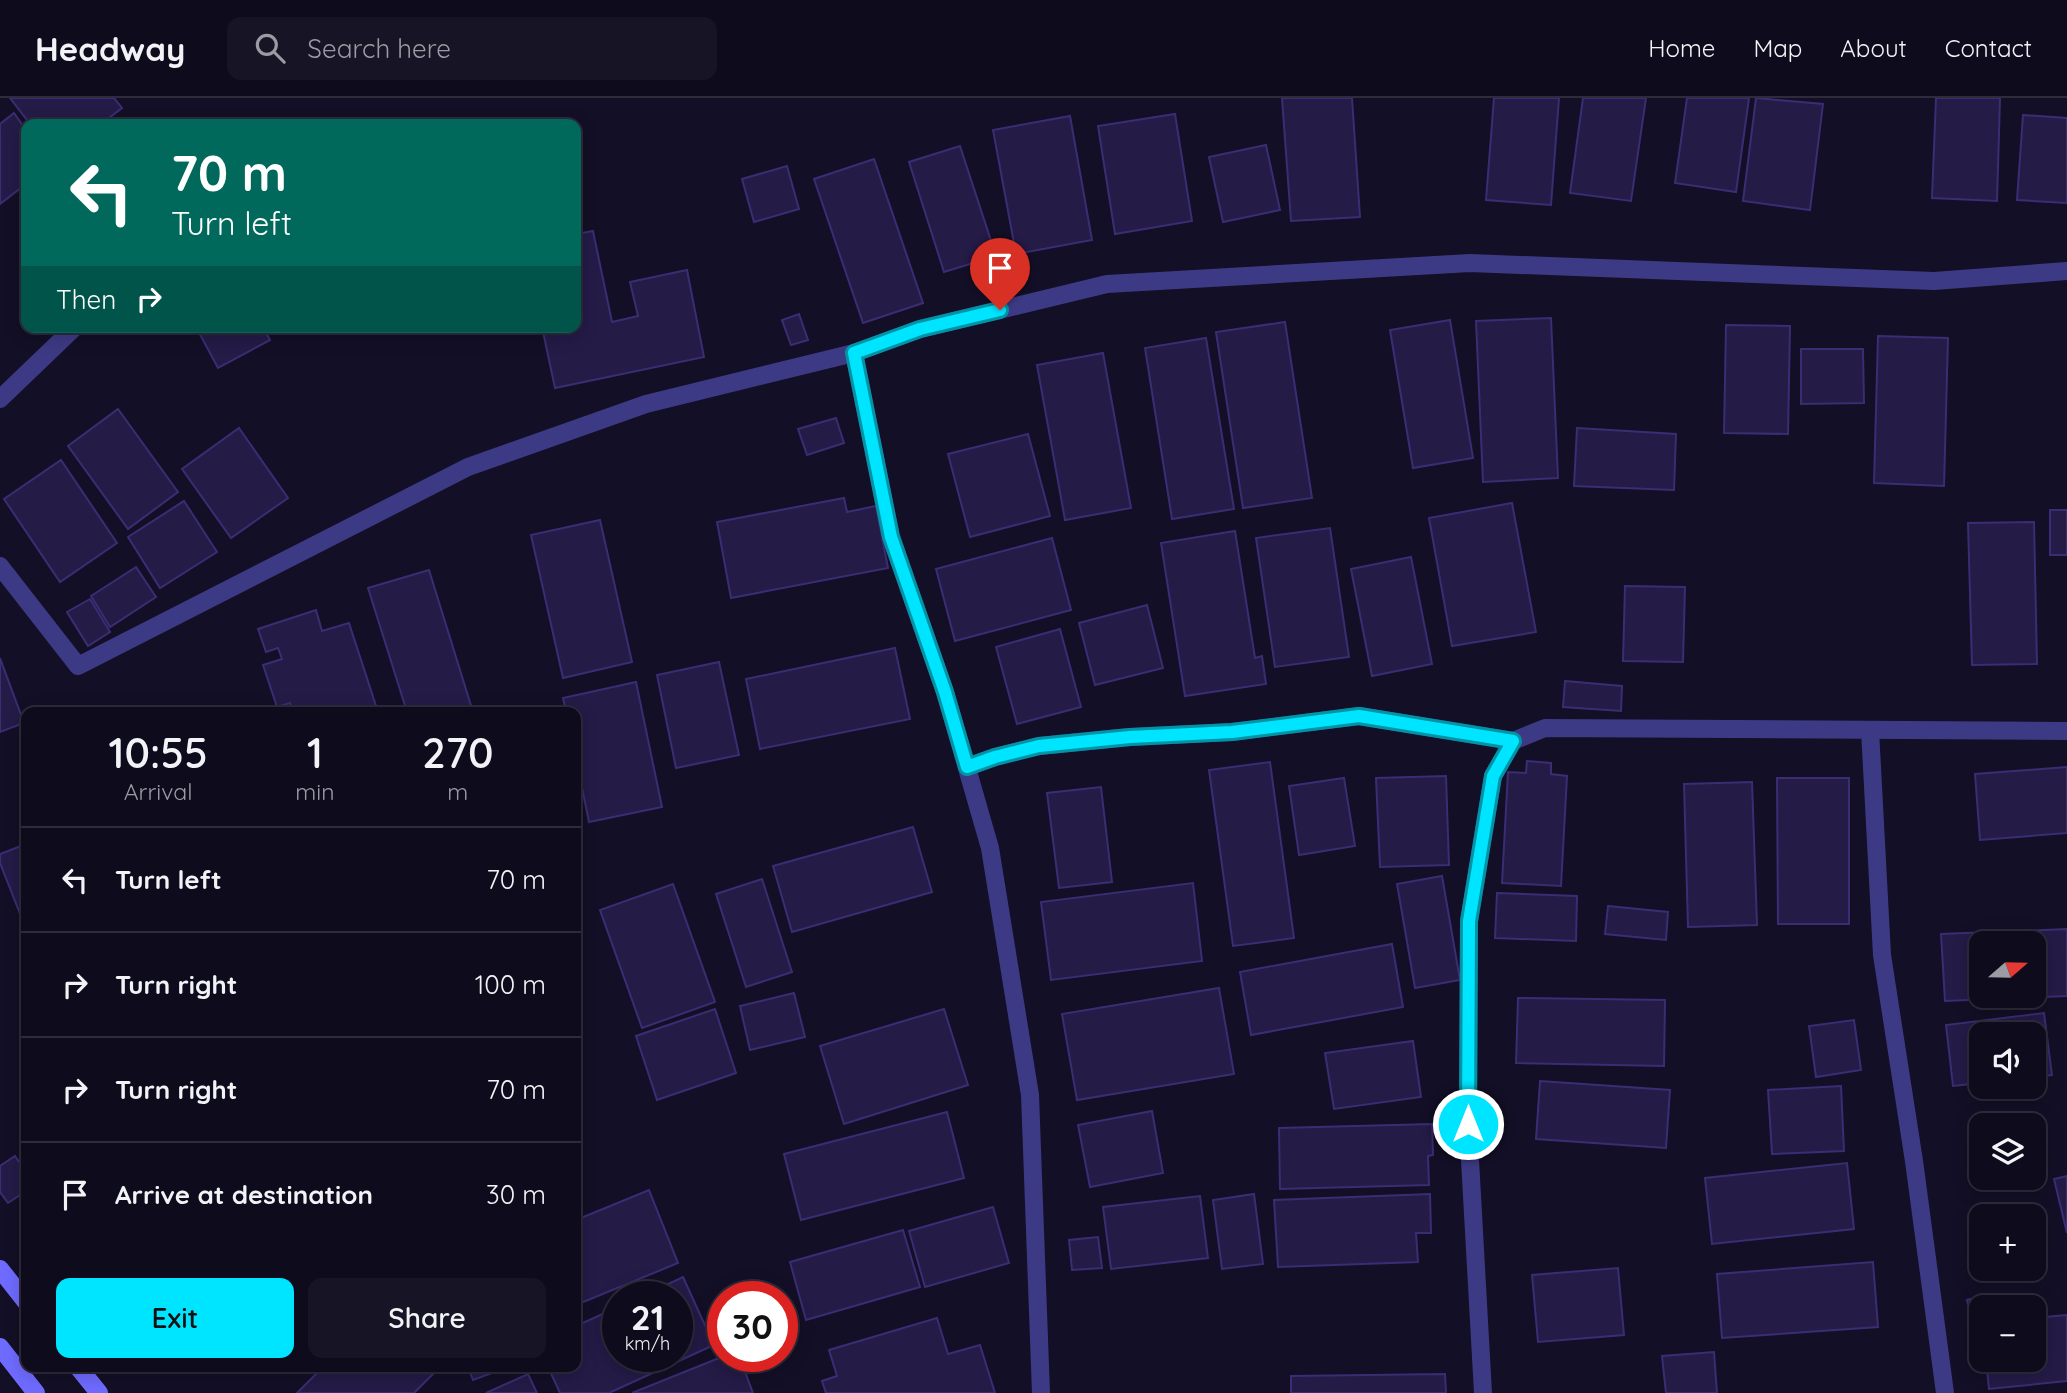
<!DOCTYPE html>
<meta charset="utf-8">
<style>
:root{--surface:#0e0b1c;--page:#171425;--text:#f1f3f6;--muted:#9b9ba3;--line:#2e2b3b;--accent:#00e5ff}
body{margin:0;font-family:Quicksand,sans-serif;background:var(--page);color:var(--text);height:100vh;display:flex;flex-direction:column;font-size:26px;white-space:nowrap}
*{box-sizing:border-box;margin:0}
p{font-size:23px;color:var(--muted)}
.icon{flex:none;width:38px;height:38px;fill:none;stroke:currentColor;stroke-width:2;stroke-linecap:round;stroke-linejoin:round}
.map{position:relative;flex:1;overflow:hidden}
.panel{position:absolute;left:21px;top:609px;width:560px;height:665px;display:flex;flex-direction:column;background:var(--surface);border-radius:14px;box-shadow:0 4px 18px #0003,0 0 0 2px var(--line)}
.panel>*{flex:none}
.top-card{position:absolute;left:21px;top:21px;width:560px;height:214px;border-radius:14px;box-shadow:0 4px 18px #0003,0 0 0 2px var(--line);background:#00695c;color:#fff;overflow:hidden}
.needle{width:46px;rotate:70deg}
.tools{position:absolute;left:1969px;top:833px;display:grid;gap:14px}
.tools a{display:grid;place-items:center;width:77px;height:77px;border-radius:14px;background:var(--surface);box-shadow:0 4px 18px #0003,0 0 0 2px var(--line);font-size:35px}
.speed{position:absolute;left:602px;top:1183px;display:flex;gap:14px;font-size:35px;font-weight:700;text-align:center}
.speed>*{display:grid;place-content:center;width:91px;height:91px;border-radius:50%;background:var(--surface);box-shadow:0 4px 18px #0003,0 0 0 2px var(--line);line-height:1}
.speed small{font-size:18px;font-weight:400}
.speed .limit{border:10px solid #d22;background:#fff;color:#111}
.pin{position:absolute;display:grid;place-items:center;width:60px;height:60px;color:#fff;margin:-72px -30px;border-radius:50% 50% 50% 0;rotate:-45deg;box-shadow:0 0 7px #0007}
.pin .icon{rotate:45deg}
.me{position:absolute;width:77px;margin:-38px;rotate:0deg;stroke-linejoin:round;filter:drop-shadow(0 0 5px #0008)}
.turn{display:flex;align-items:center;gap:24px;height:147px;padding:0 35px;font-size:32px}
.turn .icon{width:91px;height:91px;stroke-width:2.5}
.turn b{display:block;font-size:49px;line-height:60px}
.then{display:flex;align-items:center;height:66px;padding:0 35px;background:#0003;gap:14px;font-size:26px}
.eta{display:flex;justify-content:space-evenly;align-items:center;height:119px;text-align:center}
.eta b{font-size:42px;font-weight:600;line-height:49px}
.primary-button{display:flex;gap:14px;margin-top:auto;padding:14px 35px}
.primary-button a{flex:1;height:80px;border-radius:14px;background:var(--accent);color:#111;font-size:28px;font-weight:600;line-height:80px;text-align:center}
.primary-button a+a{background:var(--page);color:var(--text)}
ul{padding:0;list-style:none}
li{display:flex;align-items:center;gap:21px;height:105px;padding:0 35px;border-top:2px solid var(--line)}
li div{flex:1}
li b{display:block;font-size:26px}
li em{font-style:normal}
header{display:flex;align-items:center;gap:42px;box-sizing:border-box;height:98px;padding:0 35px;background:var(--surface);border-bottom:2px solid var(--line)}
header strong{font-size:33px}
nav{display:flex;gap:38px;margin-inline-start:auto;font-size:24px}
.search{width:490px;height:63px;background:var(--page);display:flex;align-items:center;gap:18px;box-sizing:border-box;padding:0 24px;border-radius:14px;color:var(--muted);font-size:26px}
.map>svg:first-child{display:block}
.building{fill:#241b47;stroke:#3b2d73;stroke-width:2;fill-rule:evenodd}
.lines{fill:none;stroke-linecap:round;stroke-linejoin:round}
.service{stroke:#3d3a85;stroke-width:18}
.minor{stroke:#3d3a85;stroke-width:18}
.secondary{stroke:#6f6bff;stroke-width:18}
.route-casing{stroke:#0095a6;stroke-width:18}
.route{stroke:#00e5ff;stroke-width:12}
</style>
<header>
<strong>Headway</strong>
<div class="search"><svg class="icon" aria-label="search" viewBox="0 0 24 24"><circle cx="10" cy="10" r="6"/><path d="M15 15l6 6"/></svg>Search here</div>
<nav><a>Home</a><a>Map</a><a>About</a><a>Contact</a></nav>
</header>
<div class="map">
<svg width="2067" height="1295" viewBox="0 0 2067 1295">
<rect width="100%" height="100%" fill="#130f26"/>
<!-- building -->
<g class="building">
<path d="M10,0H114L122,10L101,26H30Z"/>
<path d="M1282,0H1352L1360,119L1291,123Z"/>
<path d="M1494,0H1559L1551,107L1486,102Z"/>
<path d="M1583,0H1646L1631,103L1570,95Z"/>
<path d="M1687,0H1749L1736,94L1675,85Z"/>
<path d="M1756,0L1823,6L1810,112L1743,103Z"/>
<path d="M1936,0H2000L1997,103L1932,100Z"/>
<path d="M14,15L26,32V86L0,106V26Z"/>
<path d="M1175,16L1192,123L1115,136L1098,28Z"/>
<path d="M2023,17L2067,20V105L2017,102Z"/>
<path d="M1070,18L1092,142L1016,156L993,32Z"/>
<path d="M1266,47L1280,112L1223,124L1209,59Z"/>
<path d="M960,48L996,158L944,174L909,64Z"/>
<path d="M874,61L923,205L863,225L814,81Z"/>
<path d="M787,68L799,111L754,124L742,81Z"/>
<path d="M593,133L612,224L638,218L630,184L687,172L704,259L555,290L542,229H576V136Z"/>
<path d="M799,216L808,242L791,247L782,222Z"/>
<path d="M1551,220L1558,380L1483,384L1476,223Z"/>
<path d="M1450,222L1473,360L1413,370L1390,232Z"/>
<path d="M1285,224L1312,400L1243,410L1216,234Z"/>
<path d="M1726,227L1790,228L1788,336L1724,335Z"/>
<path d="M196,229H263L270,242L218,270Z"/>
<path d="M1878,238L1948,240L1944,388L1874,385Z"/>
<path d="M1206,240L1234,411L1172,421L1145,250Z"/>
<path d="M1801,251H1863L1864,305L1801,306Z"/>
<path d="M1103,255L1131,410L1065,422L1037,267Z"/>
<path d="M118,311L178,394L128,431L68,348Z"/>
<path d="M836,320L844,345L807,357L798,331Z"/>
<path d="M239,330L288,400L231,440L182,371Z"/>
<path d="M1577,330L1676,336L1674,392L1574,388Z"/>
<path d="M1028,336L1050,418L970,439L948,356Z"/>
<path d="M61,362L117,445L60,484L4,401Z"/>
<path d="M844,400L847,414L876,408L888,470L731,500L717,424Z"/>
<path d="M184,403L217,454L160,490L128,439Z"/>
<path d="M1512,405L1536,534L1452,548L1429,420Z"/>
<rect x="2050" y="412" width="17" height="45"/>
<path d="M600,422L632,564L563,580L531,437Z"/>
<path d="M2034,424L2037,566L1972,567L1968,425Z"/>
<path d="M1330,430L1349,559L1275,569L1256,440Z"/>
<path d="M1235,433L1255,560L1262,558L1266,586L1185,598L1161,445Z"/>
<path d="M1052,440L1071,512L955,543L936,471Z"/>
<path d="M1411,459L1432,566L1372,578L1351,471Z"/>
<path d="M136,469L156,499L110,529L91,498Z"/>
<path d="M429,472L473,614H407L368,490Z"/>
<path d="M1625,488L1685,489L1683,564L1623,563Z"/>
<path d="M90,501L110,534L88,548L67,514Z"/>
<path d="M1147,507L1163,570L1095,587L1079,525Z"/>
<path d="M316,512L322,533L349,525L378,614H293L290,605L277,609L263,567L282,561L278,550L266,554L258,531Z"/>
<path d="M1060,531L1081,609L1017,626L996,549Z"/>
<path d="M895,550L910,621L760,651L746,581Z"/>
<path d="M0,560L24,625L0,634Z"/>
<path d="M719,564L739,657L676,670L657,577Z"/>
<path d="M1565,583L1622,588L1621,613L1563,609Z"/>
<path d="M636,584L662,709L589,724L576,660V614H566L563,600Z"/>
<path d="M1527,663L1551,665V676L1567,678L1561,788L1502,785L1508,674L1526,675Z"/>
<path d="M1270,664L1294,840L1233,848L1209,672Z"/>
<path d="M2067,669V735L1980,742L1975,676Z"/>
<path d="M1446,678L1449,767L1380,769L1376,680Z"/>
<path d="M1344,680L1355,748L1299,757L1289,688Z"/>
<path d="M1777,680H1849V826H1778Z"/>
<path d="M1752,684L1757,827L1688,829L1684,686Z"/>
<path d="M1101,689L1112,784L1059,790L1047,695Z"/>
<path d="M913,729L932,794L792,834L773,768Z"/>
<path d="M26,746V831L0,765V756Z"/>
<path d="M1442,778L1460,882L1415,890L1397,786Z"/>
<path d="M762,781L792,874L746,889L716,796Z"/>
<path d="M1193,785L1202,863L1051,882L1041,804Z"/>
<path d="M673,786L715,904L642,930L600,812Z"/>
<path d="M1497,795L1577,798L1576,843L1495,840Z"/>
<path d="M1608,808L1668,814L1666,842L1605,836Z"/>
<path d="M2067,831V898L1945,903L1941,836ZM1981,845H2034V898H1981Z"/>
<path d="M1392,846L1403,909L1251,937L1240,874Z"/>
<path d="M1219,890L1234,976L1077,1002L1062,916Z"/>
<path d="M794,895L805,939L750,952L740,908Z"/>
<path d="M1518,900L1665,902L1664,968L1516,965Z"/>
<path d="M715,911L736,975L657,1002L636,938Z"/>
<path d="M944,911L968,987L844,1026L820,948Z"/>
<path d="M2044,915L2052,977L2034,979V936H1981V985L1953,988L1946,927Z"/>
<path d="M1854,922L1861,972L1816,979L1809,928Z"/>
<path d="M1413,943L1421,999L1334,1011L1325,955Z"/>
<path d="M1540,983L1670,992L1666,1050L1536,1041Z"/>
<path d="M1841,988L1844,1053L1772,1056L1768,992Z"/>
<path d="M1152,1013L1163,1075L1090,1089L1078,1027Z"/>
<path d="M947,1014L964,1080L801,1122L784,1056Z"/>
<path d="M1432,1026L1433,1057L1428,1058L1429,1087L1280,1091L1279,1030Z"/>
<path d="M15,1058L26,1074V1093L8,1105L0,1094V1068Z"/>
<path d="M1847,1065L1854,1131L1712,1146L1705,1080Z"/>
<path d="M2067,1078V1135L2054,1081Z"/>
<path d="M649,1092L678,1165L576,1207V1122Z"/>
<path d="M1254,1096L1263,1166L1222,1171L1213,1102Z"/>
<path d="M1430,1096L1431,1135H1416L1418,1164L1278,1169L1274,1102Z"/>
<path d="M1200,1098L1208,1160L1111,1171L1103,1109Z"/>
<path d="M993,1109L1009,1165L925,1189L909,1133Z"/>
<path d="M903,1132L920,1189L806,1222L790,1164Z"/>
<path d="M1098,1139L1102,1170L1072,1172L1069,1142Z"/>
<path d="M1873,1164L1878,1229L1722,1240L1717,1176Z"/>
<path d="M1618,1170L1624,1237L1538,1244L1532,1177Z"/>
<path d="M683,1179L714,1247L609,1295H560L548,1269H576V1228L618,1209V1258H677V1199H640Z"/>
<path d="M1983,1198L1986,1209H1981V1219L1972,1221L1967,1202Z"/>
<path d="M2067,1217V1283L1989,1291L1986,1262H2034V1220Z"/>
<path d="M937,1220L948,1256L980,1247L995,1295H826L822,1283L837,1278L829,1252Z"/>
<path d="M1714,1254L1717,1295H1666L1662,1258Z"/>
<path d="M724,1258H739L753,1295H632Z"/>
<path d="M309,1269H440L414,1295H297L316,1276Z"/>
<path d="M468,1269H508L473,1282Z"/>
<path d="M528,1276L537,1295H486Z"/>
<path d="M1445,1276L1446,1295H1291V1278Z"/>
</g>
<g class="lines">
<!-- service -->
<path class="service" d="M0,301L75,229"/>
<!-- minor -->
<g class="minor">
<path d="M854,255L891,439L945,594L990,750L1030,997L1041,1295"/>
<path d="M0,468L78,568L468,369L646,306L854,255L920,231L1107,186L1470,165L1934,183L2067,173"/>
<path d="M1870,632L1882,857L1914,1063L1945,1295"/>
<path d="M967,669L995,659L1039,648L1130,639L1232,634L1359,618L1513,643"/>
<path d="M1483,1295L1468,1026L1469,823L1493,678L1513,643L1545,630L2067,633"/>
</g>
<!-- secondary -->
<g class="secondary">
<path d="M0,1171L26,1204"/>
<path d="M0,1249L36,1295"/>
<path d="M78,1269L99,1295"/>
</g>
</g>
<g class="lines">
<!-- route casing -->
<g class="route-casing">
<path id="route" d="M1000,212L920,231L854,255L891,439L945,594L967,669L995,659L1039,648L1130,639L1232,634L1359,618L1513,643L1493,678L1469,823L1468,1026"/>
</g>
<!-- route -->
<use href="#route" class="route"/>
</g>
</svg>
<div class="tools">
<a><svg class="needle" viewBox="-14 -14 28 28"><path d="M0-13l5 13h-10z" fill="#e53935"/><path d="M0 13l5-13h-10z" fill="#9b9ba3"/></svg></a>
<a><svg class="icon" aria-label="sound" viewBox="0 0 24 24"><path d="M4 9h4l5-4v14l-5-4H4zM17 9q2 3 0 6"/></svg></a>
<a><svg class="icon" aria-label="layers" viewBox="0 0 24 24"><path d="M12 4l9 5-9 5-9-5zM3 14l9 5 9-5"/></svg></a>
<a>+</a>
<a>−</a>
</div>
<div class="speed"><div>21<small>km/h</small></div><div class="limit">30</div></div>
<div class="pin" style="left:1000px;top:212px;background:#d93025"><svg class="icon" aria-label="arrive" viewBox="0 0 24 24"><path d="M6 21V4h12l-3 4 3 4H6"/></svg></div>
<svg class="me" style="left:1468px;top:1026px" viewBox="-20 -20 40 40"><circle r="17" fill="#00e5ff" stroke="#fff" stroke-width="3"/><path d="M0-11L8 9 0 5-8 9z" fill="#fff"/></svg>
<div class="top-card">
<div class="turn"><svg class="icon" aria-label="left" viewBox="0 0 24 24"><path d="M17 20v-9H6M10 6l-5 5 5 5"/></svg><div><b>70 m</b>Turn left</div></div>
<div class="then">Then<svg class="icon" aria-label="right" viewBox="0 0 24 24"><path d="M7 20v-9h11M14 6l5 5-5 5"/></svg></div>
</div>
<section class="panel">
<div class="eta">
<div><b>10:55</b><p>Arrival</p></div>
<div><b>1</b><p>min</p></div>
<div><b>270</b><p>m</p></div>
</div>
<ul>
<li><svg class="icon" aria-label="left" viewBox="0 0 24 24"><path d="M17 20v-9H6M10 6l-5 5 5 5"/></svg><div><b>Turn left</b></div><em>70 m</em></li>
<li><svg class="icon" aria-label="right" viewBox="0 0 24 24"><path d="M7 20v-9h11M14 6l5 5-5 5"/></svg><div><b>Turn right</b></div><em>100 m</em></li>
<li><svg class="icon" aria-label="right" viewBox="0 0 24 24"><path d="M7 20v-9h11M14 6l5 5-5 5"/></svg><div><b>Turn right</b></div><em>70 m</em></li>
<li><svg class="icon" aria-label="arrive" viewBox="0 0 24 24"><path d="M6 21V4h12l-3 4 3 4H6"/></svg><div><b>Arrive at destination</b></div><em>30 m</em></li>
</ul>
<div class="primary-button"><a>Exit</a><a>Share</a></div>
</section>
</div>
